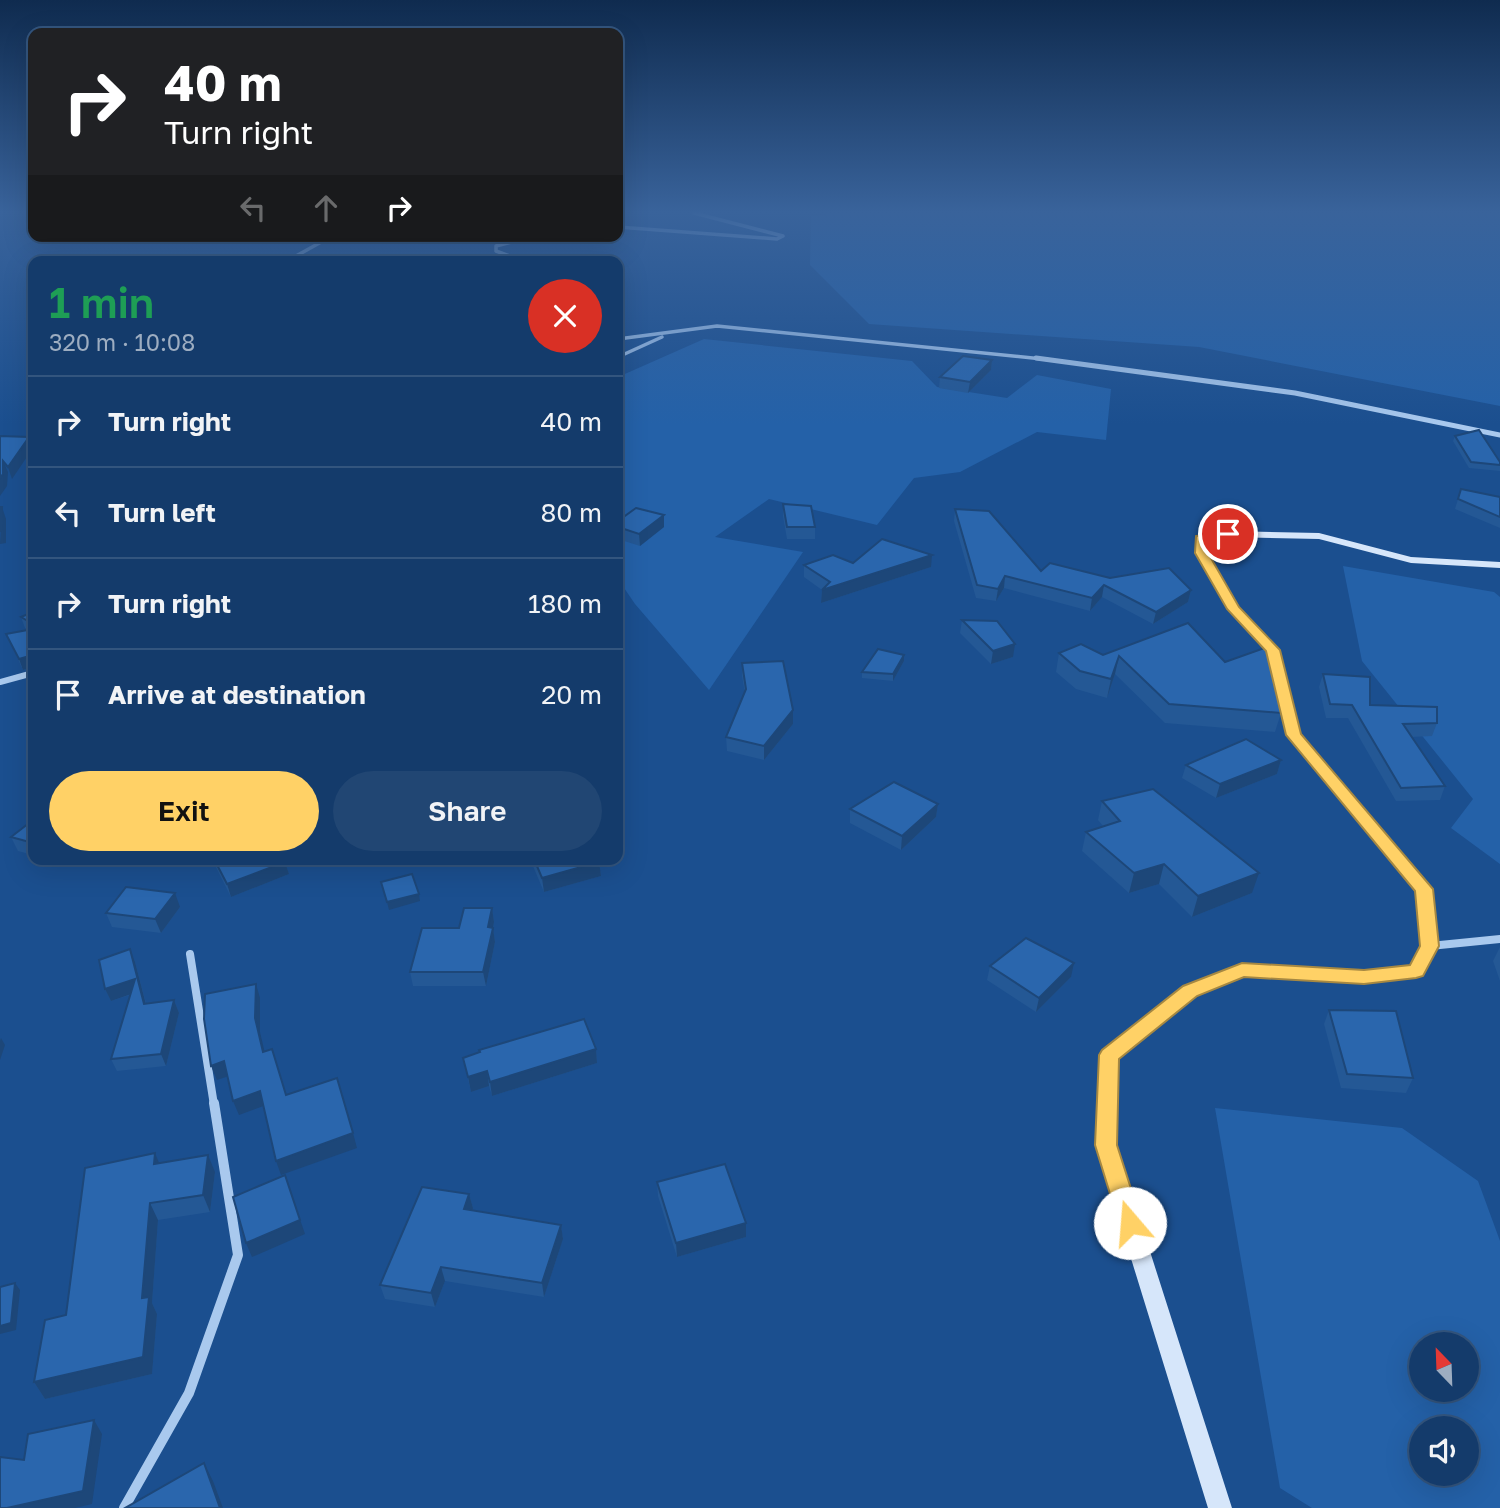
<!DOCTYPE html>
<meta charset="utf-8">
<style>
:root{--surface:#143b6b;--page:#214673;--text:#f1f3f6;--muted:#9dadc1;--line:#33557e;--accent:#ffd166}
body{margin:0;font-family:"Golos Text",sans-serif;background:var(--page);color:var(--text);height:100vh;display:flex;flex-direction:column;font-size:26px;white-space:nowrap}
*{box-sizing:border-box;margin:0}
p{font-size:23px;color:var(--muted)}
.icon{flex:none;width:38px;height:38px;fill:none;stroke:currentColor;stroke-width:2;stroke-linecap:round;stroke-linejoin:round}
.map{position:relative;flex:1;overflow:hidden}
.details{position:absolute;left:28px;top:256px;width:595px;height:609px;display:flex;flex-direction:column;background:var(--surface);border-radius:14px;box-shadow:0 7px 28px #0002,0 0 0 2px var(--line)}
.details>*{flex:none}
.hud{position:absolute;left:28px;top:28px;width:595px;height:214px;border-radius:14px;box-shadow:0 7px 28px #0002,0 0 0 2px var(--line);background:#202124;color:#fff;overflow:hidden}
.needle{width:46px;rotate:337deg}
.tools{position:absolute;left:1409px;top:1332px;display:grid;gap:14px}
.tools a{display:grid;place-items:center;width:70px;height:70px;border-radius:50%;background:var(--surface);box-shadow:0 7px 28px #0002,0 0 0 2px var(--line);font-size:35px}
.pin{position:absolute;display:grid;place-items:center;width:60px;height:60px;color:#fff;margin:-30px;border:4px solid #fff;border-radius:50%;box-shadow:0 2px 7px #0007}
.me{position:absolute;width:77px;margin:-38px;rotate:342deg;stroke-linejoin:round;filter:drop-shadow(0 0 5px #0008)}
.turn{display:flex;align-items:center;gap:24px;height:147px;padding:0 21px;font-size:32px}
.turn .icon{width:91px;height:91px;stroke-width:2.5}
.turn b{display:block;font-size:49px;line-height:60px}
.lanes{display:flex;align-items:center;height:66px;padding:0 21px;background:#0003;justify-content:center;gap:35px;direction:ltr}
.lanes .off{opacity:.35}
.round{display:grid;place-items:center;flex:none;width:74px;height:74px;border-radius:37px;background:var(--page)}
.headline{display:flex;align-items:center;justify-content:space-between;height:119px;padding:0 21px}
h1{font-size:42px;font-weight:600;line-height:52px;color:#1e9e55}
.button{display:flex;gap:14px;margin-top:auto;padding:14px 21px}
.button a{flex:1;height:80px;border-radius:42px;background:var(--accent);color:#111;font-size:28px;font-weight:600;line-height:80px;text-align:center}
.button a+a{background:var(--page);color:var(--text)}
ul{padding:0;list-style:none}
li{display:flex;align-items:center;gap:21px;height:91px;padding:0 21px;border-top:2px solid var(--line)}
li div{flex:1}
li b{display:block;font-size:26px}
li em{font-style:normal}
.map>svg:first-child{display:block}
.green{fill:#2461a8;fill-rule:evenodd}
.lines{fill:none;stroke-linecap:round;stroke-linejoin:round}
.street-far4{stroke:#a9c9ee;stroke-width:3.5}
.street-far3{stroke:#a9c9ee;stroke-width:5}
.street-far2{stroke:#a9c9ee;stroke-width:6}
.street-far1{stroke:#a9c9ee;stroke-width:8}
.street{stroke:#a9c9ee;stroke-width:10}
.secondary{fill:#d6e6fa;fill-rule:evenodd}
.wall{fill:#245895}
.shaded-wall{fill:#1d4779}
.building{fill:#2a66ad;stroke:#1d4779;stroke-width:2}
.route{fill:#ffd166;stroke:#a68842;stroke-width:2}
</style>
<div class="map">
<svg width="1500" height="1508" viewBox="0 0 1500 1508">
<rect width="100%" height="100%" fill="#1b4f8f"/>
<!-- green -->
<g class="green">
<path d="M836,213H1500V406L1199,347L869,324L810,265L811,216Z"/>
<path d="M704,339L912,361L937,387L1007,398L1037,375L1111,389L1106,440L1037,432L960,472L914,478L877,525L769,499L715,537L803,552L709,690L635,604L618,579V377Z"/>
<path d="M1343,566L1494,592L1500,597V864L1451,828L1473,799L1362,661Z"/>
<path d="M1215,1108L1402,1128L1478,1181L1500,1241V1508H1312L1280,1488ZM1466,1344V1390H1421V1344ZM1466,1428V1474H1421V1428Z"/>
</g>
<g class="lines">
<!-- street-far4 -->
<g class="street-far4">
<path d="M618,227L777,239L783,236L694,213"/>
<path d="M287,261L332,236"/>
<path d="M523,261L496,251V246L534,236"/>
<path d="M618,339L717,326L1052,360"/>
<path d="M618,357L662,337"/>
</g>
<!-- street-far3 -->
<path class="street-far3" d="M1036,358L1295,393L1500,435"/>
<!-- street-far2 -->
<path class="street-far2" d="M0,682L33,673"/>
<!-- street-far1 -->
<g class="street-far1">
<path d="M1430,946L1500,939"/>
<path d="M190,954L214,1105"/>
</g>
<!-- street -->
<path class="street" d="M124,1508L189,1393L238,1255L214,1103"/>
<!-- secondary -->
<path class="secondary" d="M1228,531L1319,533L1411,557L1500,562V568L1411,563L1319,539L1228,537L1207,541V553L1239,607L1278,650L1300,734L1432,889L1437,946L1422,975L1416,977L1364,983L1243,976L1196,996L1118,1058L1116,1145L1232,1508H1208L1096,1145L1100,1055L1103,1050L1184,986L1236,966L1242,964L1364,971L1411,965L1421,946L1416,890L1286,735L1266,651L1228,609L1195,553L1197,537Z"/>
</g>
<!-- wall -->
<g class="wall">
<path d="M992,360L991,370L968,393L939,388L940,377Z"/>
<path d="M1455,436L1500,462V471L1469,468L1453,441Z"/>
<path d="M1461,489L1500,497V528L1455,509Z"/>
<path d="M783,504L815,527V539H787L783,516Z"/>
<path d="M955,509L1041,571L1110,578L1191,590L1188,602L1153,624L1102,597L1090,611L1004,588L996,601L976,598L954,521Z"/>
<path d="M664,515V527L640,546L618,539V521Z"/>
<path d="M853,563L931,567L821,603L822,590L804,577V565Z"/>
<path d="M33,612V667L23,670L6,634L29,630L25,628L21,617Z"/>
<path d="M962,620L1013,657L991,664L960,633Z"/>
<path d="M1059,653L1103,655L1225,662L1281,713L1275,732L1165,723L1115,674L1107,698L1076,689L1056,672Z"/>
<path d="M904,655V661L893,681L862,678V672Z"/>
<path d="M742,663L793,710V724L764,760L727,751L726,737L745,693L742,676Z"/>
<path d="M1323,674L1370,705L1437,723L1432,736L1412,737L1445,786L1440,800L1396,801L1348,718H1326L1319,687Z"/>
<path d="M1281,760L1277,774L1216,798L1182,778L1186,765Z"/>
<path d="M1102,801L1252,893L1192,917L1159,884L1129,893L1082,851L1086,832L1103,826L1098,820Z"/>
<path d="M938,804L936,817L901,850L850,823V809Z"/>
<path d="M33,820V855L18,851L11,837Z"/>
<path d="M212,859H284L289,874L231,897Z"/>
<path d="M530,859H598L601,876L544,892Z"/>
<path d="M180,907L161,933L112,927L106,913Z"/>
<path d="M492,908L494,922L493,928L495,942L486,986H413L410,972L459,928Z"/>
<path d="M1500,947V981L1493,961Z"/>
<path d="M130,949L135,962L146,1003L174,1000L179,1013L166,1066L117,1071L111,1059L130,995L111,1001L105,989Z"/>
<path d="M990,966L1071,977L1036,1012L987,980Z"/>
<path d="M1329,1010L1413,1078L1406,1093L1341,1088L1324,1024Z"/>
<path d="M596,1049L597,1063L492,1096L489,1086L471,1092L463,1058Z"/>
<path d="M159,1163L215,1172L210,1212L158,1220L152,1303L157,1314L152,1374L45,1399L34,1382L66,1315Z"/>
<path d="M657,1182L746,1237L677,1257L658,1196Z"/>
<path d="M469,1194L473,1208L472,1210L561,1225L563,1239L544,1297L445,1281L435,1307L385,1299L380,1285Z"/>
</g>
<!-- shaded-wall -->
<g class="shaded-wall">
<path d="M992,360L991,370L968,393L970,382Z"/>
<path d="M29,437L33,448L12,479L8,467Z"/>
<path d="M3,461L8,472L7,486L0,496V478Z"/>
<path d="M2,507L6,519V543L0,544Z"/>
<path d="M664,515V527L640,546L639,534Z"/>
<path d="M932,555L931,567L821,603L822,590Z"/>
<path d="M1005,576L1004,588L996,601L998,589Z"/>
<path d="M1104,585L1102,597L1090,611L1092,598Z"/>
<path d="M1191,590L1188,602L1153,624L1156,612Z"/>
<path d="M1015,644L1013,657L991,664L993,651Z"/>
<path d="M33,655V667L23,670L19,659Z"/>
<path d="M904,655V661L893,681V674Z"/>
<path d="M1119,656L1115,674L1107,698L1111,679Z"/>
<path d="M793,710V724L764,760V746Z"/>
<path d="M1281,760L1277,774L1216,798L1220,784Z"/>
<path d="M938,804L936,817L901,850L902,836Z"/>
<path d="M285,862L289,874L231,897L227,884Z"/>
<path d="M599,862L601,876L544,892L542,878Z"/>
<path d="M1164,864L1159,884L1129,893L1134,873Z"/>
<path d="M1259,873L1252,893L1192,917L1198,896Z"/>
<path d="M175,893L180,907L161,933L155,919Z"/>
<path d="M419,894L420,901L389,910L387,902Z"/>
<path d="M492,908L494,922L493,928L495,942L486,986L483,972L488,927Z"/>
<path d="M130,949L135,962L149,1016L144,1004Z"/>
<path d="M1074,963L1071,977L1036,1012L1039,998Z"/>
<path d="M135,979L140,991L111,1001L105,989Z"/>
<path d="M256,984L260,998V1032L268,1066L263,1052L255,1018Z"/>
<path d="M174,1000L179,1013L166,1066L161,1054Z"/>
<path d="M1,1038L5,1045L0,1060V1041Z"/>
<path d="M596,1049L597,1063L492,1096L490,1082Z"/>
<path d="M224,1061L229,1076L217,1080L211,1066Z"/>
<path d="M487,1071L489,1086L471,1092L468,1077Z"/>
<path d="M260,1091L266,1105L239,1115L233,1101Z"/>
<path d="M353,1133L357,1148L281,1175L276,1161Z"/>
<path d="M155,1153L162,1170L154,1164Z"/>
<path d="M208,1155L215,1172L210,1212L203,1195Z"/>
<path d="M285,1175L305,1234L252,1257L246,1243Z"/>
<path d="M469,1194L473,1208L467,1223L464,1209Z"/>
<path d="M150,1203L158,1220L152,1303L157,1314L152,1374L45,1399L34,1382L142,1298Z"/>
<path d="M746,1223V1237L677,1257L676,1243Z"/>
<path d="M561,1225L563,1239L544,1297L542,1283Z"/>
<path d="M441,1267L445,1281L435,1307L431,1293Z"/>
<path d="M15,1283L20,1290L16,1330L0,1334V1326Z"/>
<path d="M94,1420L102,1434L92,1504L75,1508H7Z"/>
<path d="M204,1463L213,1481L223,1508H220Z"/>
</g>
<!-- building -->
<g class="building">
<path d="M963,356L992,360L970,382L940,377Z"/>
<path d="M1479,430L1500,462V465L1471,462L1455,436Z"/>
<path d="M0,436L29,437L8,467L3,461V474L0,478Z"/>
<path d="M1461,489L1500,497V517L1458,499Z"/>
<path d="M783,504L811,506L815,527H787Z"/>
<path d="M0,507H2L1,531H0Z"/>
<path d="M636,508L664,515L639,534L618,527V521Z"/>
<path d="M955,509L989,511L1041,571L1050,563L1110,578L1169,568L1191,590L1156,612L1104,585L1092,598L1005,576L998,589L977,585Z"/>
<path d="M882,539L932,555L822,590L830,582L804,565L833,555L853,563Z"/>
<path d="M33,612V624L21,617Z"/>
<path d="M962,620L997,621L1015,644L993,651Z"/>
<path d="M1188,623L1225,662L1270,646L1281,713L1169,704L1119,656L1111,679L1080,671L1059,653L1081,644L1103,655Z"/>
<path d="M33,629V655L19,659L6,634Z"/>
<path d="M878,649L904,655L893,674L862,672Z"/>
<path d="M783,661L793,710L764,746L726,737L746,689L742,663Z"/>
<path d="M1323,674L1370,677V705L1437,707V723L1403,724L1445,786L1401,788L1352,705L1330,704Z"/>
<path d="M1246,739L1281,760L1220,784L1186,765Z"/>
<path d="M894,782L938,804L902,836L850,809Z"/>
<path d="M1153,789L1259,873L1198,896L1164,864L1134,873L1086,832L1120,821L1102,801Z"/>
<path d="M33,820V843L11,837Z"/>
<path d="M214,859H284L285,862L227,884Z"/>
<path d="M534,859H598L599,862L542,878Z"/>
<path d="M412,874L419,894L387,902L381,882Z"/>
<path d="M126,887L175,893L155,919L106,913Z"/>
<path d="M464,908H492L488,927L493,928L483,972H410L422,928H459Z"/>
<path d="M1026,938L1074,963L1039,998L990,966Z"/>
<path d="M130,949L144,1004L174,1000L161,1054L111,1059L135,979L105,989L99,960Z"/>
<path d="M256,984L255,1018L263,1052L272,1049L286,1095L337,1078L353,1133L276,1161L260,1091L233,1101L224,1061L211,1066L204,1019L205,994Z"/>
<path d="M1329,1010L1396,1011L1413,1078L1347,1074Z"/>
<path d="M584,1019L596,1049L490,1082L487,1071L468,1077L463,1058L480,1052L479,1050Z"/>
<path d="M155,1153L154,1164L208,1155L203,1195L150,1203L142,1298L149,1297L143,1357L34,1382L45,1320L66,1315L85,1168Z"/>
<path d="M725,1164L746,1223L676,1243L657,1182Z"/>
<path d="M285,1175L300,1220L246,1243L233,1197Z"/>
<path d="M422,1187L469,1194L464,1209L561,1225L542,1283L441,1267L431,1293L380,1285Z"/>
<path d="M15,1283L11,1323L0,1326V1287Z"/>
<path d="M94,1420L83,1491L7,1508H0V1457L24,1460L28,1434Z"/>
<path d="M204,1463L220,1508H125Z"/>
</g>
<!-- sky -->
<linearGradient id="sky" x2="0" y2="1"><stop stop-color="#0f2b4f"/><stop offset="0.5" stop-color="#39639b"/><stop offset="1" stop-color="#39639b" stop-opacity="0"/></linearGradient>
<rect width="1500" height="424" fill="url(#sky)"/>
<!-- route -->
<path class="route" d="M1228,530L1233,531V536L1207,541L1208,553L1239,607L1280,650L1301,734L1433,889L1439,946L1423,976L1416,978L1364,984L1244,977L1197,996L1119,1059L1117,1145L1142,1223L1138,1230L1130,1233L1122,1230L1119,1223L1095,1145L1099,1055L1102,1050L1183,986L1242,963L1364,970L1410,965L1420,946L1415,891L1286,735L1266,651L1227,609L1195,553L1196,536Z"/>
</svg>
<div class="tools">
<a><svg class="needle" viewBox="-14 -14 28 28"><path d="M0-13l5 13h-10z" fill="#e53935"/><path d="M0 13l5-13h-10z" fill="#9dadc1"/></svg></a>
<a><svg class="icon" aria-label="sound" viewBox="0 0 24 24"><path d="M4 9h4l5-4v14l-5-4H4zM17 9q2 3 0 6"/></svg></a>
</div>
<div class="pin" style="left:1228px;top:534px;background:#d93025"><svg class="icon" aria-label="arrive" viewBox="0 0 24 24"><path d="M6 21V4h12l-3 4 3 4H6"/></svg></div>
<svg class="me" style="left:1130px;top:1223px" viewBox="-20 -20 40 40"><circle r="19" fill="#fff"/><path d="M0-13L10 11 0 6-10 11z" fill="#ffd166"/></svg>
<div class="hud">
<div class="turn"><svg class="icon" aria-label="right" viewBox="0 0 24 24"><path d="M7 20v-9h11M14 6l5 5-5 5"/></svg><div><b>40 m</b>Turn right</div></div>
<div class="lanes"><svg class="icon off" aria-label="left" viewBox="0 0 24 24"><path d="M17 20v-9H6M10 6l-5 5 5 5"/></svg><svg class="icon off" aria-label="ahead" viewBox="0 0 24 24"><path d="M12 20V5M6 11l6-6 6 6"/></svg><svg class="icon" aria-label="right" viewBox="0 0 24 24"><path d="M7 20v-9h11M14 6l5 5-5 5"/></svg></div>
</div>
<section class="details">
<div class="headline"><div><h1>1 min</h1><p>320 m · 10:08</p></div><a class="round" style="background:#d93025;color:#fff"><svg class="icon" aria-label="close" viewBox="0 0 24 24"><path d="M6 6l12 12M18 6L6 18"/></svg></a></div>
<ul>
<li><svg class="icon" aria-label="right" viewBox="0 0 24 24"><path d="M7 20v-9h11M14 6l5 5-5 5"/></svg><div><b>Turn right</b></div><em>40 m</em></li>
<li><svg class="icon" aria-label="left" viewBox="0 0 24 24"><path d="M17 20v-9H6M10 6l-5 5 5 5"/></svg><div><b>Turn left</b></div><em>80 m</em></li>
<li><svg class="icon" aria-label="right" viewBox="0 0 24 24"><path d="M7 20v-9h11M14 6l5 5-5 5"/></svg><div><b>Turn right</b></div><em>180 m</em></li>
<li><svg class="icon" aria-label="arrive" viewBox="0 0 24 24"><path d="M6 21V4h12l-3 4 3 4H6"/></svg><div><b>Arrive at destination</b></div><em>20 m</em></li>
</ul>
<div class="button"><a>Exit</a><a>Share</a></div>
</section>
</div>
